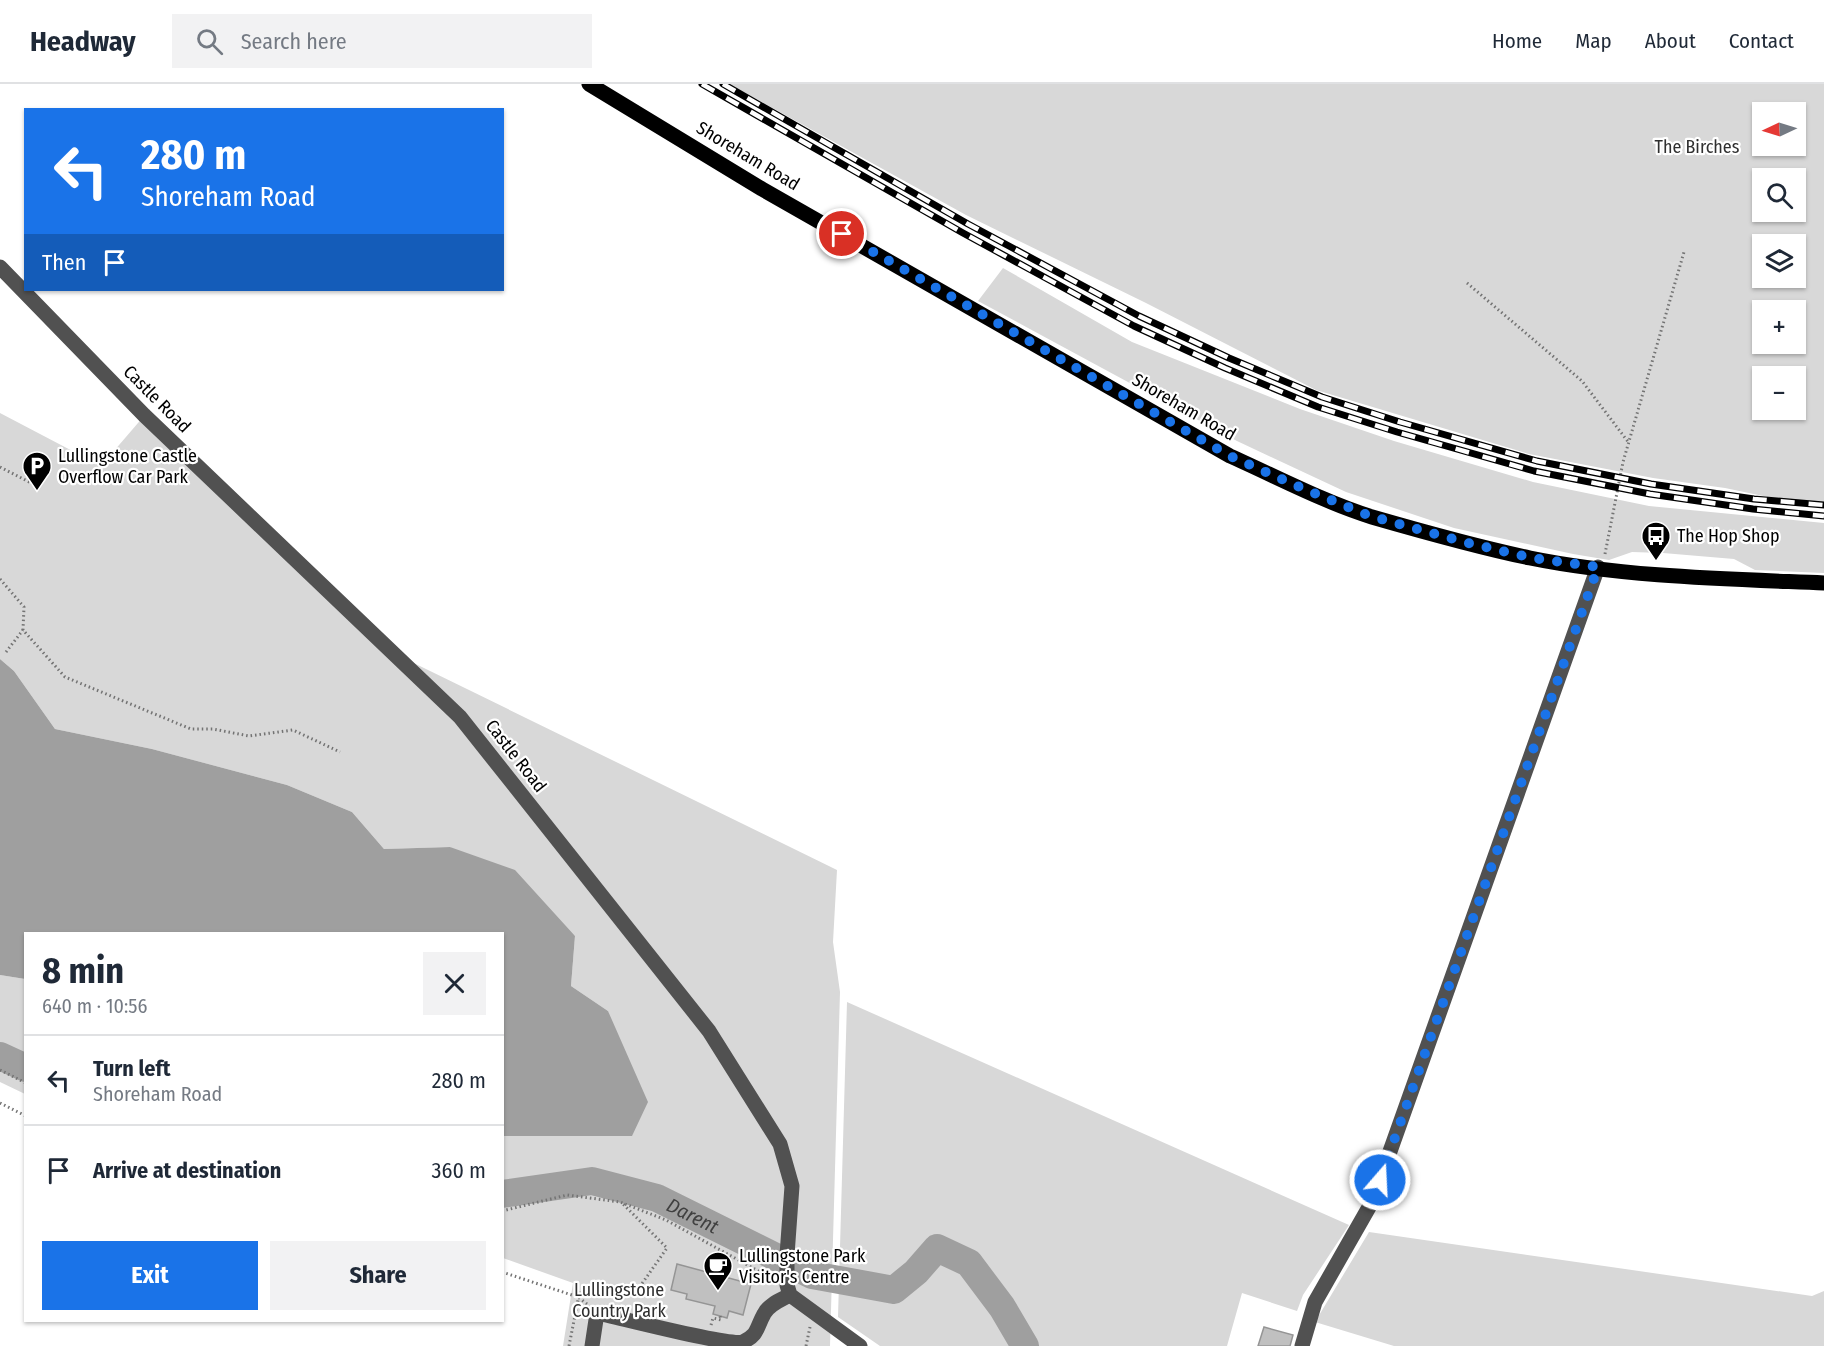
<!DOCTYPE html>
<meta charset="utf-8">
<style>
:root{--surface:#fff;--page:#f2f2f3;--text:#1f2937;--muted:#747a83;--line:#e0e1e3;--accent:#1a73e8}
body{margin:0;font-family:"Fira Sans Condensed",sans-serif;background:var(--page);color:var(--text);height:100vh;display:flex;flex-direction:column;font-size:22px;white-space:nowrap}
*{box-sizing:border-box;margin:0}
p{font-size:20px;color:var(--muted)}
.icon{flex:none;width:33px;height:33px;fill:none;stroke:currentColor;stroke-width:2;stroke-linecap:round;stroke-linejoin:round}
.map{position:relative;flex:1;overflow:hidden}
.side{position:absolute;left:24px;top:848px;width:480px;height:390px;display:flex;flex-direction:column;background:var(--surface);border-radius:0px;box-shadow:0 2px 4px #0004}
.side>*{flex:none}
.top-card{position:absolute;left:24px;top:24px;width:480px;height:183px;border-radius:0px;box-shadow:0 2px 4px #0004;background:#1a73e8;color:#fff;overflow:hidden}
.needle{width:39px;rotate:266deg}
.buttons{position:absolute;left:1752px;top:18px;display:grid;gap:12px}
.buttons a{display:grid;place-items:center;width:54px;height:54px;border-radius:0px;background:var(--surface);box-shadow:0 2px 4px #0004;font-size:30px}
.pin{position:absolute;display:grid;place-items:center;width:51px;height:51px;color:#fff;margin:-26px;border:3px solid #fff;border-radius:50%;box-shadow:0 2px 6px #0007}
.me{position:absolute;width:66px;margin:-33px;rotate:19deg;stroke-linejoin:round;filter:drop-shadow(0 0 4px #0008)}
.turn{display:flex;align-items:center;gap:21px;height:126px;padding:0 18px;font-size:27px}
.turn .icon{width:78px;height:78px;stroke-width:2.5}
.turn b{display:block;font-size:42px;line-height:51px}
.then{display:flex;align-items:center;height:57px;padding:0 18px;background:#0003;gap:12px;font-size:22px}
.round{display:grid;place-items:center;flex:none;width:63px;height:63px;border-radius:0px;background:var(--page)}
.overview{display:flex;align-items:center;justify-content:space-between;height:102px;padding:0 18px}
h1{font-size:36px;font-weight:700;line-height:45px}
.primary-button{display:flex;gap:12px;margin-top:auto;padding:12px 18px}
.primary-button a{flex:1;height:69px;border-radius:0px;background:var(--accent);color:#fff;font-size:24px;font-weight:700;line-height:69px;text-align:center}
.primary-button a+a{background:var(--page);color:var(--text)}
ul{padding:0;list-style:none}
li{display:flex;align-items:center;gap:18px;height:90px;padding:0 18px;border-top:2px solid var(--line)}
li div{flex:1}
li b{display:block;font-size:22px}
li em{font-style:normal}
header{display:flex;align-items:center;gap:36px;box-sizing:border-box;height:84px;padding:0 30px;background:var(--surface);border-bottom:2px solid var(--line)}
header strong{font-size:28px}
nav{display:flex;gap:33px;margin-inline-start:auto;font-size:21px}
.search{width:420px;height:54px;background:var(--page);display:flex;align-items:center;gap:15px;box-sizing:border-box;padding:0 21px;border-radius:0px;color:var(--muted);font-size:22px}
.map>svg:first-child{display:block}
.green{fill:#d8d8d8;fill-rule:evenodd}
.water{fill:#9f9f9f}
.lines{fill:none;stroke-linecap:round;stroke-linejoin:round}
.river{stroke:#9f9f9f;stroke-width:28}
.building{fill:#c0c0c0;stroke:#959595;stroke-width:1.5}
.path{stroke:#737373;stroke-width:3;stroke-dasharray:1.5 3;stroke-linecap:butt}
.minor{stroke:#515151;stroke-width:15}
.major{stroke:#000;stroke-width:15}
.rail-casing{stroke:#000;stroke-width:7}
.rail{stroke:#fff;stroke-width:4.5;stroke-dasharray:14;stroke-linecap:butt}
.route{stroke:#1a73e8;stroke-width:10;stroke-dasharray:0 18}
.labels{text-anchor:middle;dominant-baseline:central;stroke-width:4.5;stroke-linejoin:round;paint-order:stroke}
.park-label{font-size:18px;fill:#2f2f2f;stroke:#fff}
.street-label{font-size:18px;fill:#000;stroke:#fff}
.poi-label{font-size:18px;fill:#000;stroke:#fff;text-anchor:start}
.water-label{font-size:20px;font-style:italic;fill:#404040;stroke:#fff}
</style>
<header>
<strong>Headway</strong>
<div class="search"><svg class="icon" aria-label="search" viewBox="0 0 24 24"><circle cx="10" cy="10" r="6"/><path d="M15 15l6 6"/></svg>Search here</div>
<nav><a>Home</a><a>Map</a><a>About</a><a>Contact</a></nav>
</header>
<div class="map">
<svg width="1824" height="1262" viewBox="0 0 1824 1262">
<rect width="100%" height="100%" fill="#fff"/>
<!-- green -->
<g class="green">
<path d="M729,0H1824V421L1797,419L1725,404L1653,394L1529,370L1316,306L1146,219L966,131ZM1762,28H1796V62H1762ZM1762,94H1796V128H1762ZM1762,160H1796V194H1762ZM1796,226V260H1762V226ZM1762,292H1796V326H1762Z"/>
<path d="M1003,184L1132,258L1300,325L1394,357L1533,398L1649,422L1824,439V489L1755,486L1734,475L1663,469L1632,468L1609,476L1573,470L1454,444L1346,408L1237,357L978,217Z"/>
<path d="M0,329L101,382L144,332L385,565L837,786L833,858L840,908L830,1262H563L573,1199L503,1174V1052H632L608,927L571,902L575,852L450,763L384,765L352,728L287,701L152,665L55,645L14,587L0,575Z"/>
<path d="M0,891L25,895V1010L0,998Z"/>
<path d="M847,918L1349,1141L1303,1211L1297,1227L1242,1209L1227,1262H880L838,1233Z"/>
<path d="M1369,1148L1812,1212L1824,1207V1262H1394L1315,1238Z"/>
</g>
<!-- water -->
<path class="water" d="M0,575L14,587L55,645L152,665L287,701L352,728L384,765L450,763L515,786L575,852L571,902L608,927L648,1018L632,1052H503L502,849H26L25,895L0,891Z"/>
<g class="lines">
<!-- river -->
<g class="river">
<path d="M0,972L26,984"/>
<path id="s1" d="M502,1110L592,1097L657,1114L812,1191L894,1206L916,1188L937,1164L969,1179L1002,1223L1025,1262"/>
</g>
</g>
<!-- building -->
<g class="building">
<path d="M677,1180L751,1200L743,1231L729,1227L727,1234L713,1230L715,1222L686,1215L687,1210L671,1206Z"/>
<path d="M1264,1243L1293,1251L1290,1262H1258Z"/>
</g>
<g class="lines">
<!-- path -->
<g class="path">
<path d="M1467,199L1582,297L1629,359"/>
<path d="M0,383L35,401"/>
<path d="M1605,470L1623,378L1684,168"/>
<path d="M0,495L24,523L23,546L65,593L191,645H213L249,652L293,646L340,668"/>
<path d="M6,568L23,546"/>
<path d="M0,986L26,999"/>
<path d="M0,1019L26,1032"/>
<path d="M502,1127L567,1111L620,1118L666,1136L771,1194"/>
<path d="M502,1188L578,1213L587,1220"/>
<path d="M711,1241L713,1234L721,1236L720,1232"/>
<path d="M569,1262L580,1206L618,1213L634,1211L667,1164L622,1119"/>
<path d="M806,1262L810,1243"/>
</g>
<!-- minor -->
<g class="minor">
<path d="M0,183L144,331L460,633L709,947L780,1060L792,1102L787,1171V1201L790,1211L860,1262"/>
<path d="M592,1262L597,1229C621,1234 727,1262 743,1258C759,1250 756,1244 764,1230C769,1220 781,1216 790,1211"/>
<path d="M1302,1262L1315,1218L1372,1118L1598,483"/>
</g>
<!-- major -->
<path class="major" d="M589,0L762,105L1230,372C1277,393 1324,418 1372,433C1424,448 1477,463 1530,474C1623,493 1729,495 1824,499"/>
<!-- rail casing -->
<g class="rail-casing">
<g id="rail">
<path d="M702,0L963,149L1134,242L1225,284L1318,323L1397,348L1534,387L1650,410L1753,425L1824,432"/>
<path d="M723,0L968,140L1139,232L1229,274L1322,313L1400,338L1537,377L1651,400L1754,415L1824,421"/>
</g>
</g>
<!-- rail -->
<use href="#rail" class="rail"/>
</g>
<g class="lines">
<!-- route -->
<path class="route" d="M842,150L1230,372L1304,405L1370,432L1468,459L1532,474L1598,483L1380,1096"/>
</g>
<!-- icons -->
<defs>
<g id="parking-pin" transform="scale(1.5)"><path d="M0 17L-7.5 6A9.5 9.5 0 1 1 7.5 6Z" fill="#000" stroke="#fff"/><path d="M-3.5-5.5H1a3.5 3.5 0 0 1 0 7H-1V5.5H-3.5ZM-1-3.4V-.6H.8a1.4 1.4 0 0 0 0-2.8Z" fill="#fff"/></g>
<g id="bus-pin" transform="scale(1.5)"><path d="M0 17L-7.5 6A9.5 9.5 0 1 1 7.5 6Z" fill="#000" stroke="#fff"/><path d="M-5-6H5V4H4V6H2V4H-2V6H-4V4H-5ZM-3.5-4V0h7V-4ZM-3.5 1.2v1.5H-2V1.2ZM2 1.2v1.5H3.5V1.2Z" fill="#fff"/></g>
<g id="cafe-pin" transform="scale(1.5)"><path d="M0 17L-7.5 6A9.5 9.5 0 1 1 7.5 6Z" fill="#000" stroke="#fff"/><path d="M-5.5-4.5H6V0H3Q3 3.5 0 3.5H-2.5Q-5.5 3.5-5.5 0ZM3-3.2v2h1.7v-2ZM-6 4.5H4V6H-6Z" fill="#fff"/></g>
</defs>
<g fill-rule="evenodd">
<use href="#parking-pin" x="37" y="382"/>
<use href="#bus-pin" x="1656" y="452"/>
<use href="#cafe-pin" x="718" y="1182"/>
</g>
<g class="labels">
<!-- park labels -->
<g class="park-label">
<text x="1697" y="63">The Birches</text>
<text x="619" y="1206">Lullingstone<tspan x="619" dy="21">Country Park</tspan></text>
</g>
<!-- street labels -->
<g class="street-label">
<text transform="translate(748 72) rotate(31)">Shoreham Road</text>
<text transform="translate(157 315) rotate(45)">Castle Road</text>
<text transform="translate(1184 323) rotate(30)">Shoreham Road</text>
<text transform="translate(516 672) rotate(52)">Castle Road</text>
</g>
<!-- poi labels -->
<g class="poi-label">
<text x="58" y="372">Lullingstone Castle<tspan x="58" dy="21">Overflow Car Park</tspan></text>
<text x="1677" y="452">The Hop Shop</text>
<text x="739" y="1172">Lullingstone Park<tspan x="739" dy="21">Visitor's Centre</tspan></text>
</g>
<!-- water labels -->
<g class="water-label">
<text stroke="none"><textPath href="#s1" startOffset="198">Darent</textPath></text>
</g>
</g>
</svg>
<div class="buttons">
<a><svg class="needle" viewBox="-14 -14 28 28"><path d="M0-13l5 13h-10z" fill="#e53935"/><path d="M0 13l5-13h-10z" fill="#747a83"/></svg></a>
<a><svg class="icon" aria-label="search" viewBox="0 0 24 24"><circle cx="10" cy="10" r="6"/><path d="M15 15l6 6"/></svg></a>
<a><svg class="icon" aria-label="layers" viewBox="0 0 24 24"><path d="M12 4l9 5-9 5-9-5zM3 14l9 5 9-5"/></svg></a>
<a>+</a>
<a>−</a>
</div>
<div class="pin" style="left:842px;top:150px;background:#d93025"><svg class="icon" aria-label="arrive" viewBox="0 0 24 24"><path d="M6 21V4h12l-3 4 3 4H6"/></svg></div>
<svg class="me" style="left:1380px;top:1096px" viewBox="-20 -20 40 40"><circle r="17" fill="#1a73e8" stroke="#fff" stroke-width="3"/><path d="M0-11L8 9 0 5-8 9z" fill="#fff"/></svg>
<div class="top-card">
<div class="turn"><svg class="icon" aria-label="left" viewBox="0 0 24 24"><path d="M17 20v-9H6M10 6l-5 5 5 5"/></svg><div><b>280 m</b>Shoreham Road</div></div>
<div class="then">Then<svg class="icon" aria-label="arrive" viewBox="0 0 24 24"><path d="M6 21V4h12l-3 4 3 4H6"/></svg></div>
</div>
<section class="side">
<div class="overview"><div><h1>8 min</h1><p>640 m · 10:56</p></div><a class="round"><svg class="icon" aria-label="close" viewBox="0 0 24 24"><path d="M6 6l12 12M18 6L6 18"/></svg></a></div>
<ul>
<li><svg class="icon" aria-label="left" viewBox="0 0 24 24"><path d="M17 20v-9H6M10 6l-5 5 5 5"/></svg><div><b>Turn left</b><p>Shoreham Road</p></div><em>280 m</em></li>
<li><svg class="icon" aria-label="arrive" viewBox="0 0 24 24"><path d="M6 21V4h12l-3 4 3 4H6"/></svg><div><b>Arrive at destination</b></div><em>360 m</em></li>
</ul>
<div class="primary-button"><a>Exit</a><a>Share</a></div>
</section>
</div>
